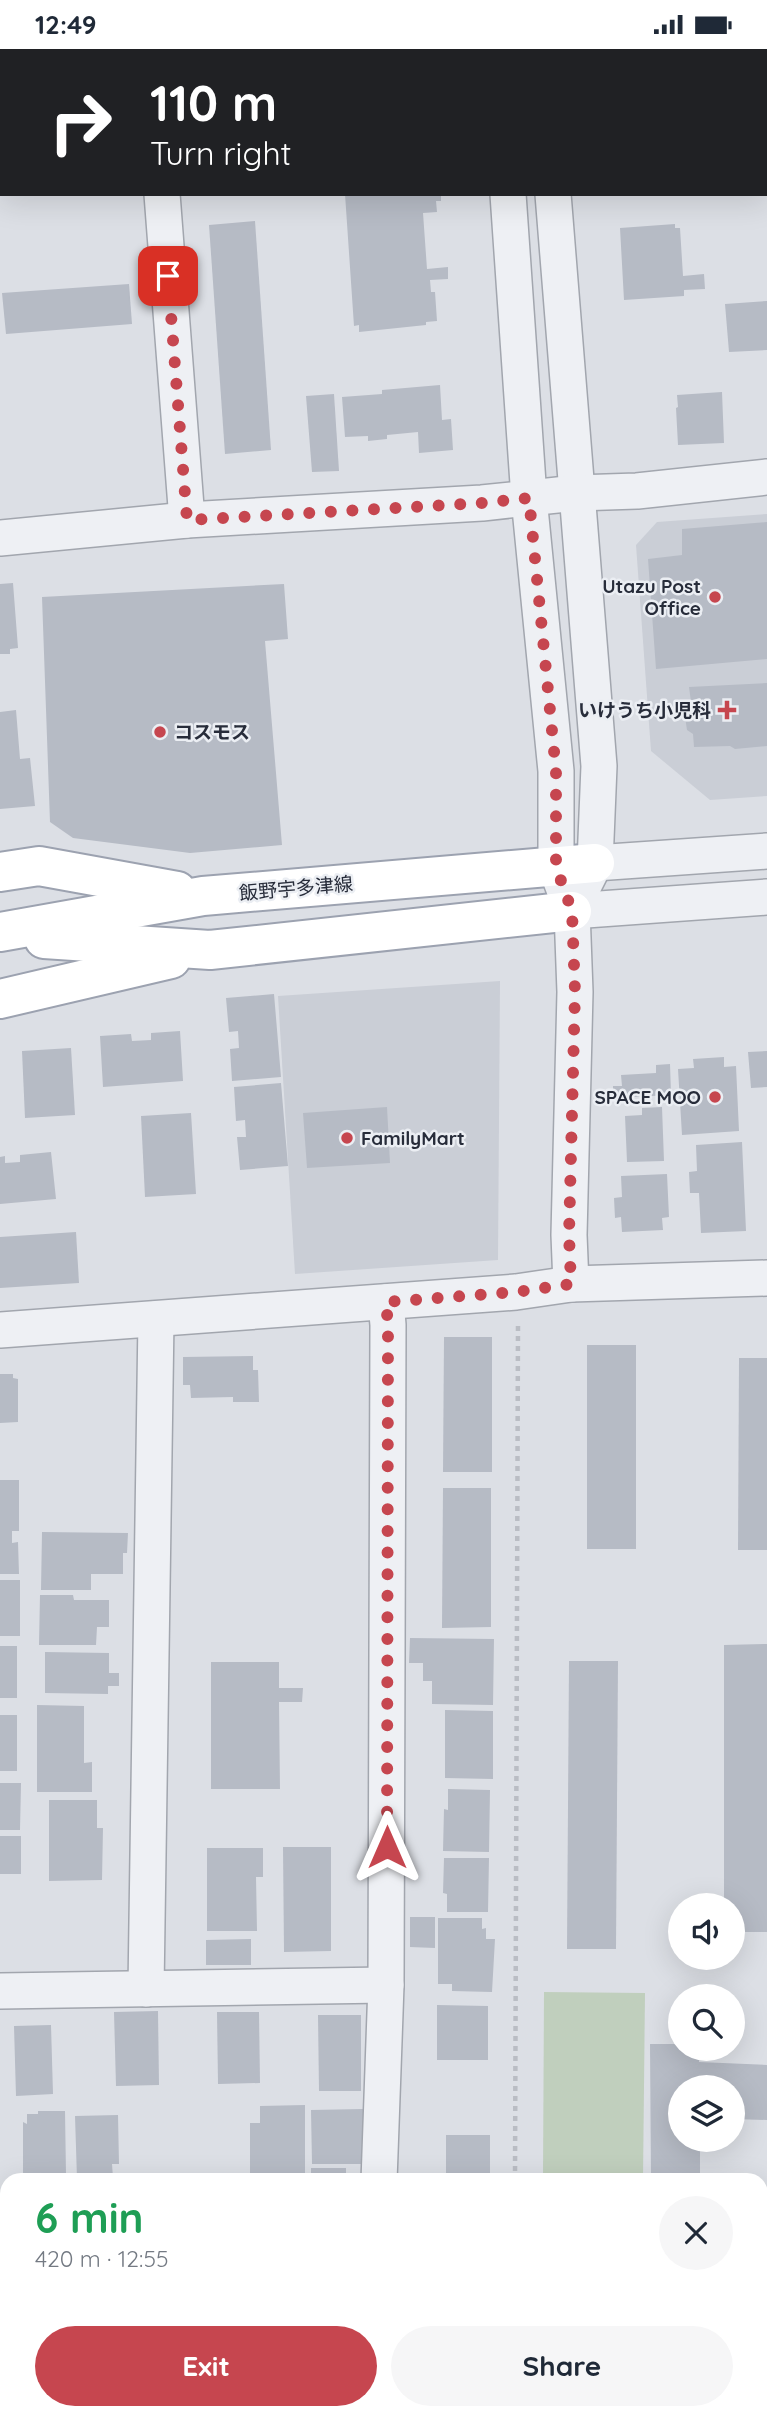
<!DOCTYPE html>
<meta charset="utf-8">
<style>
:root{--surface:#fff;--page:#f6f6f7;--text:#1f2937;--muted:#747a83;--accent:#c6464f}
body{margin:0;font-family:Quicksand,"Noto Sans JP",sans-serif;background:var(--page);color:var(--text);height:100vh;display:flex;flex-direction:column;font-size:26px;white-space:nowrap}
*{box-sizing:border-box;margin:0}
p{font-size:23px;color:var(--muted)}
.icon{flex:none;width:38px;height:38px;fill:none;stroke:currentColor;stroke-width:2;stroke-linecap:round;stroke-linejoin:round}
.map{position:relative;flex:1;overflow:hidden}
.details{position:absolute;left:0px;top:2124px;width:768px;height:247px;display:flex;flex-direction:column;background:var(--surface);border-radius:21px 21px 0 0;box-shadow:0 7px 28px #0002}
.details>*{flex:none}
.banner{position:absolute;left:0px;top:0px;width:768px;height:147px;box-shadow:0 7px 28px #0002;background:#202124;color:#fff;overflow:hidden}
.fabs{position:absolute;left:668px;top:1844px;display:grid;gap:14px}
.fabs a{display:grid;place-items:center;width:77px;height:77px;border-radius:50%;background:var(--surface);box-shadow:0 7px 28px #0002;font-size:35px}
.pin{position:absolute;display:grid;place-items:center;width:60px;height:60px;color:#fff;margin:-30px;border-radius:14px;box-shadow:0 4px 10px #0006}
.me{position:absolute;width:77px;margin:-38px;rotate:0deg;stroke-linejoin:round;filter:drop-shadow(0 0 5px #0008)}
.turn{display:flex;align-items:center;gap:24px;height:147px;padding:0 35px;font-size:32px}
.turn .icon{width:91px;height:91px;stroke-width:2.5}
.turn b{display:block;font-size:49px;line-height:60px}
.round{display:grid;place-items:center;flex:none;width:74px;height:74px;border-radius:37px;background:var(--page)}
.overview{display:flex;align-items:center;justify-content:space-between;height:119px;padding:0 35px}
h1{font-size:42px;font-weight:800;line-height:52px;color:#1e9e55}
.primary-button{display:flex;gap:14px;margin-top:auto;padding:14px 35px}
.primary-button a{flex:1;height:80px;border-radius:42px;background:var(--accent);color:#fff;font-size:28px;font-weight:800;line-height:80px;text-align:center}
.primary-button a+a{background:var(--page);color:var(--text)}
.status{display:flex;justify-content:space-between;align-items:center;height:49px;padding:0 35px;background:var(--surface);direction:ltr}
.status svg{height:19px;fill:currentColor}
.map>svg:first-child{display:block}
.built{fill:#caced6}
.green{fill:#c0cfbd}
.building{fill:#b6bbc5}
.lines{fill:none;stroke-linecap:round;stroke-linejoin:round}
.minor-casing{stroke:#a2a6ae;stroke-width:38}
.major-casing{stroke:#9ca2b0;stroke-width:42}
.path{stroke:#babdc4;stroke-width:4.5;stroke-dasharray:5 5;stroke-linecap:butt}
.minor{stroke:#eef0f4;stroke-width:35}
.major{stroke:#fff;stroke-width:38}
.route{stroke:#c6464f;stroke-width:12;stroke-dasharray:0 21.6}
.poi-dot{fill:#c6464f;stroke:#ebeef3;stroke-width:2.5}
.labels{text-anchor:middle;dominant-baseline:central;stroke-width:5;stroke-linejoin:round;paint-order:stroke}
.poi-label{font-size:19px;font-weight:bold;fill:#272c3a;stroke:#ebeef3;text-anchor:end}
.street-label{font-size:19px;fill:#272c3a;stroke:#ebeef3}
</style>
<div class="status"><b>12:49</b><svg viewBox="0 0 49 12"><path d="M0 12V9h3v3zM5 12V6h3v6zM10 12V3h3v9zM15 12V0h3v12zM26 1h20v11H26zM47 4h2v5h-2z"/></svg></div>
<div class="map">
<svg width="767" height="2371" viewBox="0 0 767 2371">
<rect width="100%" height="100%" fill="#dcdfe5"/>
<!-- built -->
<g class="built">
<path d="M767,465V747L710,751L651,702L636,496L657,473Z"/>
<path d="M500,932L498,1211L295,1225L278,947Z"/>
<path d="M7,2197V2364H494V2371H0V2198Z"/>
</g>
<!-- green -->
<g class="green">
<path d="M544,1943L645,1944L643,2131H543Z"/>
<path d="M761,2209H767V2371H543V2364H761Z"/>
</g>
<!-- building -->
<g class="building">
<path d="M345,145H441V152H436L437,163L423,164L427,220L448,218V230L430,231L431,243H435L437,272L426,273V276L359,283V276L354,277Z"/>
<path d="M255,172L271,401L225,405L209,176Z"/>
<path d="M675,175V179H680L683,227L704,225L705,240L684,241V247L624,251L620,179Z"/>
<path d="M129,235L132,275L6,285L2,244Z"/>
<path d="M767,252V301L729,303L725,255Z"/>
<path d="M440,336L442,371L451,370L453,401L419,404L418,383L387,386V390L368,392V387L345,388L342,348L382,345V341Z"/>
<path d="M722,343L724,394L678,396L676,359L678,358L677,346Z"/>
<path d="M334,345L339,422L312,423L306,347Z"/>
<path d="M767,473V610L656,620L648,510L682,506V480Z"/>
<path d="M13,534L18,599L10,600V605H0V535Z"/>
<path d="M284,535L288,590L265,592L282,796L190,804L73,789L50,773L42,548Z"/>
<path d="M767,634V697L735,700L730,697L694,698L693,685L687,681L685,668L691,653L689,638Z"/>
<path d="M16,661L20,710L30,709L35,757L0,760V663Z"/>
<path d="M274,945L281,1028L232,1032L230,1000L239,999L238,982L229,983L226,949Z"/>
<path d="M180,982L183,1032L103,1038L100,987L131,985L132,992L151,991V984Z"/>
<path d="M71,999L75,1066L25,1069L22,1002Z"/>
<path d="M767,1002V1038L751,1039L748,1003Z"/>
<path d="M724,1008V1018L736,1017L739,1082L682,1086L678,1020L694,1019L693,1010Z"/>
<path d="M670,1015L671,1046L613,1049V1037H622L621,1026L656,1024V1016Z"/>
<path d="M281,1034L288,1117L240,1121L237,1088H246L245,1071L236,1072L234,1038Z"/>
<path d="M387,1058L390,1114L307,1119L303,1064Z"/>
<path d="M662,1058L664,1112L627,1113L625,1067L642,1066V1059Z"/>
<path d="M191,1064L196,1145L145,1148L141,1067Z"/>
<path d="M742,1093L746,1182L701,1184L699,1144H690L689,1123L697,1122L696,1096Z"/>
<path d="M51,1103L56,1150L0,1155V1108L5,1107V1114L20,1113V1106Z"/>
<path d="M667,1125L669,1168L662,1169L663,1181L622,1183L621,1168L615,1169L614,1149L622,1148L621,1127Z"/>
<path d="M76,1183L79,1234L0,1239V1188Z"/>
<path d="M444,1288H492V1423H443Z"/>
<rect x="587" y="1296" width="49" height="204"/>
<path d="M253,1307V1321H258L259,1353H233V1348L191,1349L190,1336H183V1308Z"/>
<path d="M739,1309H767V1501H738Z"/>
<path d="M0,1325H13V1329L18,1330V1373L0,1374Z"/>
<path d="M0,1431H19V1482H12V1494L18,1493L19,1525H0Z"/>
<path d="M443,1439H491V1578L442,1579Z"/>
<path d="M42,1483L128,1484L127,1504H123V1525H91V1541H41Z"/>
<rect x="0" y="1531" width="20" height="56"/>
<path d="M40,1546H73L74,1551H109V1578H97L96,1596H39Z"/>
<path d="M410,1589L494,1590L493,1656L432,1655V1632H423V1614H409Z"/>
<path d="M767,1595V1883H733V1857H724V1596Z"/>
<rect x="0" y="1597" width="17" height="52"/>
<path d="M45,1603L109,1604V1624H119V1637H108V1645L45,1644Z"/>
<path d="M569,1612H618L616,1900H567Z"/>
<path d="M211,1613H279V1639H303L302,1653H279L280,1740H211Z"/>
<path d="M37,1656L84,1657V1714L92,1713V1743H37Z"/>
<path d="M445,1661L493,1662V1730L445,1729Z"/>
<rect x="0" y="1666" width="17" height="56"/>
<path d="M0,1734H21L20,1781H0Z"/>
<path d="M448,1740L490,1741L489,1803L443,1802L444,1760L448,1761Z"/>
<path d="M49,1751H97V1779H103L102,1831L49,1832Z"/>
<rect x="0" y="1787" width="21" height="38"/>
<path d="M283,1798H331V1902L284,1903Z"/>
<path d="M207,1799H263V1828H256L257,1882H207Z"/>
<path d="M444,1809H489L488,1863H447V1845L443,1844Z"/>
<path d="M410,1868H435V1899L410,1898Z"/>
<path d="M438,1869H482V1880L486,1879V1890H495L492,1943L452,1942V1935H438Z"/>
<path d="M251,1890V1916H206V1891Z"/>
<path d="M437,1956L488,1957V2011H437Z"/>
<path d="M158,1962L159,2036L116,2037L114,1963Z"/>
<path d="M217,1963H259L260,2034L218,2035Z"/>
<path d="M318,1966H361V2042H319Z"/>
<path d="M51,1976L53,2045L16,2047L14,1977Z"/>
<path d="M650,1995H681V2000H700L699,2013L767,2016V2071L733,2070V2039H681V2091H700V2132H651Z"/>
<path d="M305,2056V2129L250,2130V2074H260V2057Z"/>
<path d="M363,2060L364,2115H312L311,2061Z"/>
<path d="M38,2062H65L66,2126L23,2127V2073L27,2075V2065H38Z"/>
<path d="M118,2066L119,2115H112L113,2129L77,2130L75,2067Z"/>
<rect x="446" y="2086" width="44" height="46"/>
<rect x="311" y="2119" width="35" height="13"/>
<path d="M0,2226H7V2364H142V2371H0Z"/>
<path d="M237,2364H291V2371H238Z"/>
<rect x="316" y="2364" width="140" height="7"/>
<rect x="469" y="2364" width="20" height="7"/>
</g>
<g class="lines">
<!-- minor casing -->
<g class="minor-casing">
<g id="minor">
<path d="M152,0V2"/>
<path d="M498,0V2"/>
<path d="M542,0V2"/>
<path d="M0,84H2"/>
<path d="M162,145L187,471"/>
<path d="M508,145L529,449L556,722V818L572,862L575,943L569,1186L571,1235"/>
<path d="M553,145L599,717L595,814L582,840"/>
<path d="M0,489L187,471L482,454L576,444L637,442L767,428"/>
<path d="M595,814L767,802"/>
<path d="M572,862L767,848"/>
<path d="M0,1281L516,1243L571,1235L767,1229"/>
<path d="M146,1940L156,1270"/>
<path d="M0,1942L386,1936"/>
<path d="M379,2132L386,1936L388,1276L386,1253"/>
<path d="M0,2178L7,2177"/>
</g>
</g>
<!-- major casing -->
<g class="major-casing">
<g id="major">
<path d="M0,823L39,817L177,842"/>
<path d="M0,883L203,847L595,814"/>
<path d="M44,890L210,901L572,862"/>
<path d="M0,950L171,910"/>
</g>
</g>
<!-- path -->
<g class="path">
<path d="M515,2132L518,1275"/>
<path d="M514,2371V2364"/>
</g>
<!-- minor -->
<use href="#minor" class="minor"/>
<!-- major -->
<use href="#major" class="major"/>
</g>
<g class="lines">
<!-- route -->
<path class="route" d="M168,227L187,471L482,454L529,449L556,722V818L572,862L575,943L569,1186L571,1235L516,1243L386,1253L388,1276L387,1798"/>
</g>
<!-- markers -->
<g class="poi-dot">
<circle cx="715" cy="548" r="7"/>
<path d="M723.5 650.5h7v7h7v7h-7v7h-7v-7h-7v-7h7z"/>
<circle cx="160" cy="683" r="7"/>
<circle cx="715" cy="1048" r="7"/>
<circle cx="347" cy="1089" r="7"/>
</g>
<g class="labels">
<!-- poi labels -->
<g class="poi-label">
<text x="701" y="537">Utazu Post<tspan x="701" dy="22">Office</tspan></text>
<text x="711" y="661">いけうち小児科</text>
<text x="174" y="683" text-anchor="start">コスモス</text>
<text x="701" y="1048">SPACE MOO</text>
<text x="361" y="1089" text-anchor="start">FamilyMart</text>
</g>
<!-- street labels -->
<g class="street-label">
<text transform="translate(296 839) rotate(-5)">飯野宇多津線</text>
</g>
</g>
</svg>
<div class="fabs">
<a><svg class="icon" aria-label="sound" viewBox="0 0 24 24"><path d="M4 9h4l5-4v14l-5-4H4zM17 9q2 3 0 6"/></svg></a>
<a><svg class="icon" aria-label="search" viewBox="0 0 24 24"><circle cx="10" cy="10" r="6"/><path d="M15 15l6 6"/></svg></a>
<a><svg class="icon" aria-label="layers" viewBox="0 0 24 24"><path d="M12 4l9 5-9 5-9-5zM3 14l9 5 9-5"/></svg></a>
</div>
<div class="pin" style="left:168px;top:227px;background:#d93025"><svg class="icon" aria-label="arrive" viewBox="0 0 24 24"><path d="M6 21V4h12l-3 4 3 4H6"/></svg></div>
<svg class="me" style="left:387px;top:1798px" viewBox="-20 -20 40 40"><path d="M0-17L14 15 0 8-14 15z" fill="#c6464f" stroke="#fff" stroke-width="4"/></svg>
<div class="banner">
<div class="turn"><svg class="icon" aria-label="right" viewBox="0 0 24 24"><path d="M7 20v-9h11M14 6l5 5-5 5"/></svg><div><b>110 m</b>Turn right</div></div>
</div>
<section class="details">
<div class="overview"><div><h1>6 min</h1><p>420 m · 12:55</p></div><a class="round"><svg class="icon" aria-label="close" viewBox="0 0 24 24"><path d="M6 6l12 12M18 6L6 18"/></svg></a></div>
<div class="primary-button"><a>Exit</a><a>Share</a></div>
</section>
</div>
